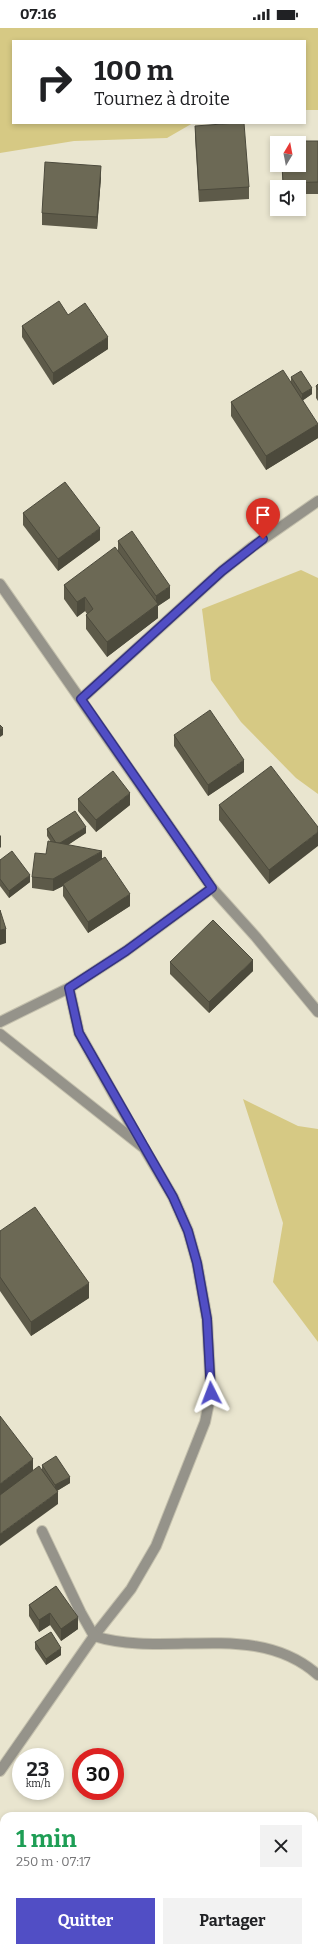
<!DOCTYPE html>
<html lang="fr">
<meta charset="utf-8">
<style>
:root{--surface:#fff;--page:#f2f2f2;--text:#202124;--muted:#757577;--accent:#514ec5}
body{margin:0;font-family:Bitter,serif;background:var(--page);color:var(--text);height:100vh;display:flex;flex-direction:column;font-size:15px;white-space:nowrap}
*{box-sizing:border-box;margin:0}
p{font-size:13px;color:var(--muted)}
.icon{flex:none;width:22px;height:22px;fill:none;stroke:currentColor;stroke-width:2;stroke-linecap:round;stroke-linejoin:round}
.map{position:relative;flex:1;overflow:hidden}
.side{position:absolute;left:0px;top:1784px;width:318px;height:140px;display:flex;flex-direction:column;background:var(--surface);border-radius:12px 12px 0 0;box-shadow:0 2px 6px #0003}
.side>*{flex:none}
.top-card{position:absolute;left:12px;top:12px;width:294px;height:84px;border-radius:0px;box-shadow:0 2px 6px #0003;background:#fff;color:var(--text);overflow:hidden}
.needle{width:26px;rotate:10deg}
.buttons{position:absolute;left:270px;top:108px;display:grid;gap:8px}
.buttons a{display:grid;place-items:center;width:36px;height:36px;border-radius:0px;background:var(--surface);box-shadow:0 2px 6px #0003;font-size:20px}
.speed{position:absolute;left:12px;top:1720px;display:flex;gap:8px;font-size:20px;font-weight:700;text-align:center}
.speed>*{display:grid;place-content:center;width:52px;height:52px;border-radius:50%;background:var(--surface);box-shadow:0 2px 6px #0003;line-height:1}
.speed small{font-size:10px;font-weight:400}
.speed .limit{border:6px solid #d22;background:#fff;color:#111}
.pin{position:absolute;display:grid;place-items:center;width:34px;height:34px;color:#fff;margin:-41px -17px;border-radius:50% 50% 50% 0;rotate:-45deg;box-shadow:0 0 4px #0007}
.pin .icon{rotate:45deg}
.me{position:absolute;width:44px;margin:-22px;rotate:357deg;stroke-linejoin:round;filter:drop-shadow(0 0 3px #0008)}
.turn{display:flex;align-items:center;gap:14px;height:84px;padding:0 16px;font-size:18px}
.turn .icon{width:52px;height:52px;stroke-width:2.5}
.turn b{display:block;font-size:28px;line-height:34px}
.round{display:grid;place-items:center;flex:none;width:42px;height:42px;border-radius:0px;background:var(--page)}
.head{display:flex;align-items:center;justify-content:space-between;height:68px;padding:0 16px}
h1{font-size:24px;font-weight:700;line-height:30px;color:#1e9e55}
.action{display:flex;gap:8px;margin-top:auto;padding:8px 16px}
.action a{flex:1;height:46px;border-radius:0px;background:var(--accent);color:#fff;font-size:16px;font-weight:700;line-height:46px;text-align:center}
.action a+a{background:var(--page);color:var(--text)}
.status{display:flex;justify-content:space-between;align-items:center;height:28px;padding:0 20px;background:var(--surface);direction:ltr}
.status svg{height:11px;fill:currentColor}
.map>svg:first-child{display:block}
.green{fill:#d6c984}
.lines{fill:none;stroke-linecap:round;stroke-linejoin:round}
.minor-casing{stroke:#c4c0ad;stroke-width:12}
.minor{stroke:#95938a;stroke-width:10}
.wall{fill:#5d5a49}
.shaded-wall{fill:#4c4a3c}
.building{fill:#6c6955;stroke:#4c4a3c}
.route-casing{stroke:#353380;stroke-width:10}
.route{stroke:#514ec5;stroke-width:7}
</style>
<div class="status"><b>07:16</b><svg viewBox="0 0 49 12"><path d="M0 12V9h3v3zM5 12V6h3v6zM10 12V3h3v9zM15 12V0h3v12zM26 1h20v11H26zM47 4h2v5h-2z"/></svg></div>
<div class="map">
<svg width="318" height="1924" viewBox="0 0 318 1924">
<rect width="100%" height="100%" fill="#e9e5cf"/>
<!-- green -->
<g class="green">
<path d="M0,0H318V82H305V13H13V95H193L167,110L74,113L0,125Z"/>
<path d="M301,542L318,550V766L296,750L241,694L211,652L202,581Z"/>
<path d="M243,1071L298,1098L318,1101V1314L273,1254L283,1195Z"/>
</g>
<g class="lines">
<!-- minor casing -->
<g class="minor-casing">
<g id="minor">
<path d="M0,556L212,860L126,923L69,960L0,994"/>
<path d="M81,671L222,543L252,519L318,473"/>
<path d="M212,860L256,909L318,984"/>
<path d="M69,960L79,1005L141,1115"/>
<path d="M0,1006L144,1120L173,1169L188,1203L197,1235L207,1291L211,1365L205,1394L156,1518L131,1561L94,1608L0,1743"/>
<path d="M42,1503L81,1585L94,1608C167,1631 255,1591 318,1647"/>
</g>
</g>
<!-- minor -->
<use href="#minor" class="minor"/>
</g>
<!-- wall -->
<g class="wall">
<path d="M195,98L249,159V171L199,174L195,109Z"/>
<path d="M318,113V166H299V159H283L282,137Z"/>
<path d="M101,149L97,201L42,197V185Z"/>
<path d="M68,287L108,321L53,357L22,309V298Z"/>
<path d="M291,349L312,366L303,372L318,410L266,442L231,388V374L291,354Z"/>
<path d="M318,356V373L316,370V358Z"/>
<path d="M23,485L100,512L58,543L23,497Z"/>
<path d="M118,513L170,570L158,578V590L107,629L86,601V587L87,586L85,583L77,589L64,571V557L118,523Z"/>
<path d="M174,707L244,744L208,768L174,718Z"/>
<path d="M78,771L130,777L96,804L78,783Z"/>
<path d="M219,777L318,799L269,856L219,792Z"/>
<path d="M47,801L86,805L68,817L102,831L130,878L88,905L63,868V858L53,863L32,860V849L46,826L51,814L47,808Z"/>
<path d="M0,832L30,854L9,870L0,858Z"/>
<path d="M170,934L253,943L209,985L170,946Z"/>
<path d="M0,1203L89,1270L31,1308L0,1263Z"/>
<path d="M42,1437L70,1455L57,1463L58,1476L33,1443L42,1442Z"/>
<path d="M56,1558L78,1601L61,1613L50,1597L39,1604L29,1588V1577Z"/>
<path d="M35,1614L61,1627L46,1637L35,1621Z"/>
</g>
<!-- shaded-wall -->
<g class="shaded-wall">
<path d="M101,138V149L97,201V189Z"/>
<path d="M108,309V321L53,357V345Z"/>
<path d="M312,360V366L302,373V366Z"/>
<path d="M318,396V410L266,442V428Z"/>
<path d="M100,500V512L58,543V531Z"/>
<path d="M170,558V570L158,578V590L107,629V614L156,578V568Z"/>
<path d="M85,569V583L77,589V574Z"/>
<path d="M3,700V707L0,709V702Z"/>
<path d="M244,732V744L208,768V757Z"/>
<path d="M130,765V777L96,804V792Z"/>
<path d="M86,799V805L57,824V817Z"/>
<path d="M318,804V818L269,856V842Z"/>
<path d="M1,807V819L0,820V808Z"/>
<path d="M102,823V835L63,856V858L53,863V851Z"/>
<path d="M30,847V854L9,870V863Z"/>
<path d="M130,866V878L88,905V894Z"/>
<path d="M6,901V915L0,917V902Z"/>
<path d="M253,932V943L209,985V974Z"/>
<path d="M89,1255V1270L31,1308V1294Z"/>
<path d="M33,1431V1443L0,1468V1456Z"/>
<path d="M70,1449V1455L55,1464V1457Z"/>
<path d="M58,1464V1476L0,1518V1506Z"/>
<path d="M50,1585V1597L39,1604V1592Z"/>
<path d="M78,1589V1601L61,1613V1601Z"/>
<path d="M61,1620V1627L46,1637V1631Z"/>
</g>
<!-- building -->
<g class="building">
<path d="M236,95H244L249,159L199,162L195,98Z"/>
<path d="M282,113H318V154L283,155L282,137H299V115H282Z"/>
<path d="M45,134L101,138L97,189L42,185Z"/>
<path d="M59,273L68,287L85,275L108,309L53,345L22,298Z"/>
<path d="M283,342L318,396L266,428L231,374Z"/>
<path d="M301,343L312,360L302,366L291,349Z"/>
<path d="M318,356V362L316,358Z"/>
<path d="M65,454L100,500L58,531L23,485Z"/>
<path d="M132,503L170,558L156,568L118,513Z"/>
<path d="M115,519L158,576L107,614L86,587L93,581L85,569L77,574L64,557Z"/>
<path d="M210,682L244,732L208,757L174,707Z"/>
<path d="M0,697L3,700L0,702Z"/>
<path d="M271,738L318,799V804L269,842L219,777Z"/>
<path d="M113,743L130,765L96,792L78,771Z"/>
<path d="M75,783L86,799L60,815H56L47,801Z"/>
<path d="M48,813L102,823L53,851L32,849L35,825L46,826Z"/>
<path d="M12,823L30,847L9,863L0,851V832Z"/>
<path d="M105,829L130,866L88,894L63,856Z"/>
<path d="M0,882L6,901L0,902Z"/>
<path d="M213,892L253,932L209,974L170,934Z"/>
<path d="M35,1179L89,1255L31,1294L0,1249V1203Z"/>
<path d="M0,1388L33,1431L0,1456Z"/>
<path d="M56,1428L70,1449L55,1457L42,1437Z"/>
<path d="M39,1438L58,1464L0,1506V1467Z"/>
<path d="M56,1558L78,1589L61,1601L50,1585L39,1592L29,1577Z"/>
<path d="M51,1604L61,1620L46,1631L35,1614Z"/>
</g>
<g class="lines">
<!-- route casing -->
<g class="route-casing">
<path id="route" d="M211,1365L207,1291L197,1235L188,1203L173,1169L79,1005L69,960L126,923L212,860L81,671L222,543L263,511"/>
</g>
<!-- route -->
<use href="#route" class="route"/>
</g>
</svg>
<div class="buttons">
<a><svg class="needle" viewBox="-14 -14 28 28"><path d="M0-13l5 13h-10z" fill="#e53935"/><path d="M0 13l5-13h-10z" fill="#757577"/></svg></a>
<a><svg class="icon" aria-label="sound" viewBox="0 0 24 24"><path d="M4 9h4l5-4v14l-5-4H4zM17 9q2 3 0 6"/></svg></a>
</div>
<div class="speed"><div>23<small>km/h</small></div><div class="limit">30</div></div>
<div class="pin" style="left:263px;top:511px;background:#d93025"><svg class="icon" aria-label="arrive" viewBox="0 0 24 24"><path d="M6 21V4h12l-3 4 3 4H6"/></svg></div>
<svg class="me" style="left:211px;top:1365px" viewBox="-20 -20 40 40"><path d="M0-17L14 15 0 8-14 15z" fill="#514ec5" stroke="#fff" stroke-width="4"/></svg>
<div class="top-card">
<div class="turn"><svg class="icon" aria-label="right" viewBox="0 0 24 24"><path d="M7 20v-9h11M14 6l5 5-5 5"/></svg><div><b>100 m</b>Tournez à droite</div></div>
</div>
<section class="side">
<div class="head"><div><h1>1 min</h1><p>250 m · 07:17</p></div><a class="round"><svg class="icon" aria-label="close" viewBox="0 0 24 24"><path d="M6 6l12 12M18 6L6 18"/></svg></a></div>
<div class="action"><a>Quitter</a><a>Partager</a></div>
</section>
</div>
